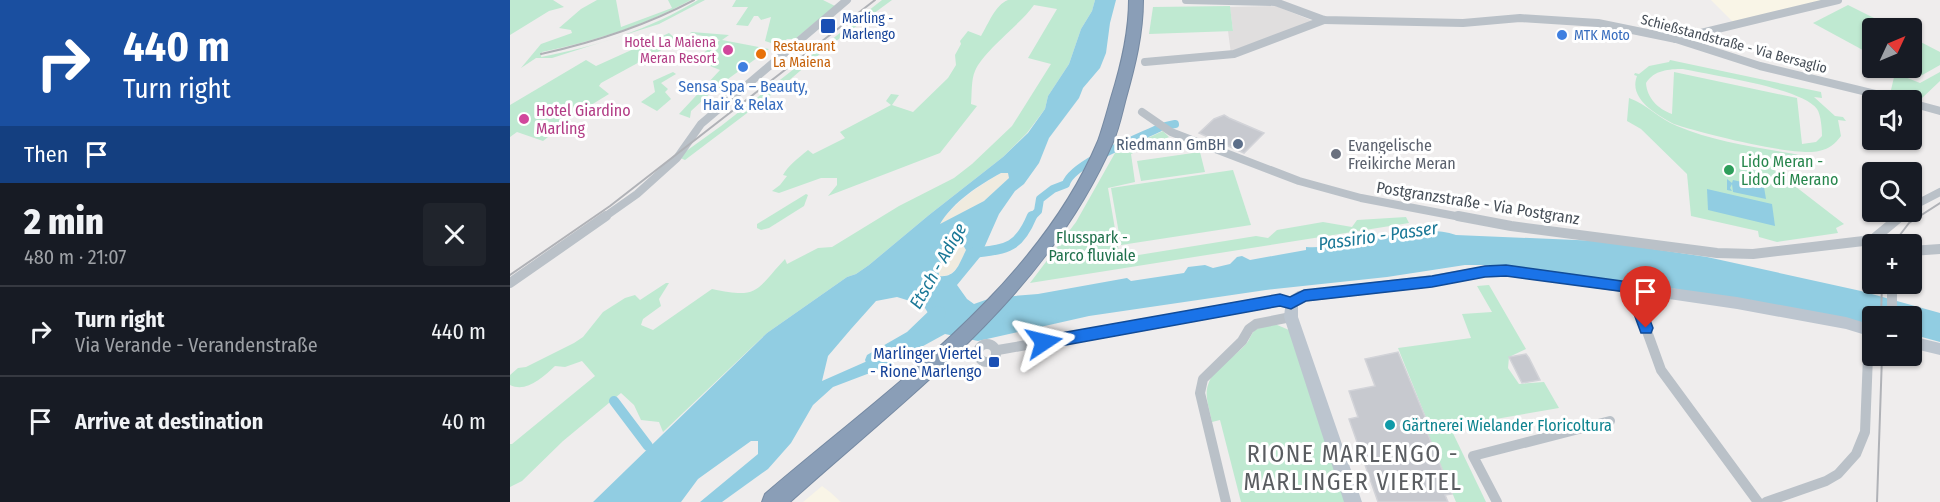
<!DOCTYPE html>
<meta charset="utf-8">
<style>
:root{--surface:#171b24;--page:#20242c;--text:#f1f3f6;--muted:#9ea1a6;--line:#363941}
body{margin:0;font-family:"Fira Sans Condensed",sans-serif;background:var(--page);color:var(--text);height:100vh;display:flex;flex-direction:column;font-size:22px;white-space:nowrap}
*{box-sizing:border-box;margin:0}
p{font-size:20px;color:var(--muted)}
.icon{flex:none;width:33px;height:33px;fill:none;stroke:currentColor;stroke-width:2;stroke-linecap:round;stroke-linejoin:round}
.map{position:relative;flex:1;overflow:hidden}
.panel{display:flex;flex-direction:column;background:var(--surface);width:510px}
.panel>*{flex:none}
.hud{background:#1a4fa0;color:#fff;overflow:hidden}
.needle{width:39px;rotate:46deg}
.controls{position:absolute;left:1352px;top:18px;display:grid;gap:12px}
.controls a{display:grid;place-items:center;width:60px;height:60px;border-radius:6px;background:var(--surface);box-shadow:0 2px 4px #0004;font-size:30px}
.pin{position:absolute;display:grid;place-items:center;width:51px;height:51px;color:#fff;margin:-62px -26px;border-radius:50% 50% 50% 0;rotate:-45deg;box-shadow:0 0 6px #0007}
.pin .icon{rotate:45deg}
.me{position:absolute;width:66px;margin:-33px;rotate:80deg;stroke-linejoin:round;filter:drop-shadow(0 0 4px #0008)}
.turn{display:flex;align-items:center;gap:21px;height:126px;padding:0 24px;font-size:27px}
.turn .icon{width:78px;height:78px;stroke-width:2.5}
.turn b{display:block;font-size:42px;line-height:51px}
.then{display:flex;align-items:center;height:57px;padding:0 24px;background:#0003;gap:12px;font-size:22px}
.round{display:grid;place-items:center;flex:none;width:63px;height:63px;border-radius:6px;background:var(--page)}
.head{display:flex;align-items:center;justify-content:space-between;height:102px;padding:0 24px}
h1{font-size:36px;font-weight:800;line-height:45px}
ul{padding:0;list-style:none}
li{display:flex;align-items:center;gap:18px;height:90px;padding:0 24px;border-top:2px solid var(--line)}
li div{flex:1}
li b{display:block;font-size:22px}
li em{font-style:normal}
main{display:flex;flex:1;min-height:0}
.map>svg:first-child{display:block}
.commercial{fill:#f9f5e7}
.education{fill:#e0dede}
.green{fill:#bfe9d1;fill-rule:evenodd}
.sand{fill:#f0ebdf}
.water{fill:#91cde2;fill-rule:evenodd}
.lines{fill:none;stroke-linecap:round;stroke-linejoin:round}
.canal-far1{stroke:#91cde2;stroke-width:8}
.canal{stroke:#91cde2;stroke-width:10}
.river{fill:#91cde2;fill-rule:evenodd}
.building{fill:#c7c9cf;stroke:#d2d3d8;stroke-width:1.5}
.highway-casing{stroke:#7589a2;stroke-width:2}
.street-far1{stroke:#bac1c8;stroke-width:8}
.street{stroke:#bac1c8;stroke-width:10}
.secondary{fill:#bcc5cf;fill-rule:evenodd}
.highway{fill:#8a9eb7;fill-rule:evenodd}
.rail{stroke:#b0b2b7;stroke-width:2}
.route{fill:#1a73e8;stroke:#114b97;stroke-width:1.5}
.transit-dot{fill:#1a4fb4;stroke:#fff;stroke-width:2}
.shop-dot{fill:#3f7fe0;stroke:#fff;stroke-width:2}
.hotel-dot{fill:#d1479c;stroke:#fff;stroke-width:2}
.food-dot{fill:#e8710a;stroke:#fff;stroke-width:2}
.service-dot{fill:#5c6f8a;stroke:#fff;stroke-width:2}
.worship-dot{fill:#6b7280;stroke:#fff;stroke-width:2}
.leisure-dot{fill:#2e9e5b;stroke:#fff;stroke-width:2}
.culture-dot{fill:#0f9aa8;stroke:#fff;stroke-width:2}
.labels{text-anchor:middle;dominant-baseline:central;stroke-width:6;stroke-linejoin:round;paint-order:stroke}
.far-transit-label{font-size:14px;fill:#164399;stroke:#fff;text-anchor:start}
.far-shop-label{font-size:14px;fill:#366cbe;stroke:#fff;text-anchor:start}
.far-hotel-label{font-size:14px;fill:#b23c85;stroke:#fff;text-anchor:end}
.far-street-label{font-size:14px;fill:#474f58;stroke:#fff}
.far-food-label{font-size:14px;fill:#c56008;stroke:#fff;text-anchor:start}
.shop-label{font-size:16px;fill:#366cbe;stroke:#fff}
.hotel-label{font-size:16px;fill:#b23c85;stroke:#fff;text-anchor:start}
.service-label{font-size:16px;fill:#4e5e75;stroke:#fff;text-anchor:end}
.worship-label{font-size:16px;fill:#5b616d;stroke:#fff;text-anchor:start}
.leisure-label{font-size:16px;fill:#27864d;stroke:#fff;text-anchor:start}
.street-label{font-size:16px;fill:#474f58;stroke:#fff}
.park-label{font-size:16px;fill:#20714c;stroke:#fff}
.transit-label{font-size:16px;fill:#164399;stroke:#fff;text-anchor:end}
.culture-label{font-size:16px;fill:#0d838f;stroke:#fff;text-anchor:start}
.water-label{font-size:18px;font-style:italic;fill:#1b7897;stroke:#fff}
.near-quarter-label{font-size:24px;letter-spacing:1.5px;fill:#5a5d61;stroke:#fff}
</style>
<main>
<section class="panel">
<div class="hud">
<div class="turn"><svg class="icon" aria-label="right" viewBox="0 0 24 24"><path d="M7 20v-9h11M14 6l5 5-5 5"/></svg><div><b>440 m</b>Turn right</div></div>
<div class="then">Then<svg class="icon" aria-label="arrive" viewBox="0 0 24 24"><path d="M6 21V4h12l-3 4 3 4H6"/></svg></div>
</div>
<div class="head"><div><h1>2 min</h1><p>480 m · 21:07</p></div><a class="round"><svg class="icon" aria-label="close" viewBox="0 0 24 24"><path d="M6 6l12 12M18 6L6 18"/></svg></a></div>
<ul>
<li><svg class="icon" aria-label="right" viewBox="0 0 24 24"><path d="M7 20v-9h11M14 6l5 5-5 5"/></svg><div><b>Turn right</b><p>Via Verande - Verandenstraße</p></div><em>440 m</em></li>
<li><svg class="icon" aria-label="arrive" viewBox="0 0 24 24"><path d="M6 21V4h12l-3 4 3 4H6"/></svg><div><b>Arrive at destination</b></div><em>40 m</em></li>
</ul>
</section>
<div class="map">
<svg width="1430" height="502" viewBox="0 0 1430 502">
<rect width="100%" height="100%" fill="#efeded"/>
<!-- commercial -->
<g class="commercial">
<path d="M1201,0H1315L1223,22Z"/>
<path d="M312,486L320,492L331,502H293Z"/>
</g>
<!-- education -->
<path class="education" d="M766,6L808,23L721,54L718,31H723L720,7Z"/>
<!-- green -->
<g class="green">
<path d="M0,0H43L54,7L39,11L0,35Z"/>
<path d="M87,0H106L111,27L162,8L158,0H181C134,26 84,41 32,52L31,57C84,47 141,29 188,0H195L149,24L42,58H26L11,68L31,44L62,33L61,30L49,28L71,9Z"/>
<path d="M226,0H313L325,6L285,39H277L270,46L255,41L261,17L251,20L248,16H244L238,26L226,25L238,7H222Z"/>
<path d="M372,0H382L318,47L269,89L175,160L168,157L211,126Z"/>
<path d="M498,0H585L582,11L571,29L559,64L538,96L535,109L517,133L493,157L419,215L359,265L346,274L337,277L257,333L153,432L149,422L131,420L124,405L111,393L53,441L12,481L0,487V444H2L85,376L72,361L55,367L45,366C32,378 16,393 0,385V375L8,368L16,367L64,343L73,337L93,312L115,298L125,295L130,300L156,283H159L149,299L151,306L133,319L131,325L143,330L202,289C249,299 245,291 275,259L277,264L308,248L322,247L389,206L444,178L462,164L502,126L541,64L518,58L547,9L524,5C510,25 474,50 465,71C461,80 462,94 461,104L467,106L430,153L318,196L327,185V178H311L269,193L262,191L270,185L277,176L273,175C278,166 287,159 298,150L303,154L335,138L330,132L381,105L376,101L381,94L389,95L382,105L403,112L438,78L446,65L445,55L451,44L450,41L458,31L471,36C479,23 485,5 498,0Z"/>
<path d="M1338,5L1384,28H1362V55L1303,23Z"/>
<path d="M720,6L723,31L639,34L643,7Z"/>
<path d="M182,32L219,35L212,40L259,49L218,79L221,81L218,86L205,89L181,111L180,118L169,114L210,70L190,62L187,58L210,40L180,33Z"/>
<path d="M159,33L168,41L91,83L89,86L99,94L68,113L33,141L7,132L0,137V105L76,60L86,66Z"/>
<path d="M1401,37L1430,52V65L1407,78L1386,68H1401Z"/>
<path d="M1160,60L1311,92L1312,98L1304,97L1325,116L1333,117L1336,121L1328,120L1331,136C1325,144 1319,149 1309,151C1284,157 1191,133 1164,124C1147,115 1118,99 1127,76L1124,75L1125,73L1129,74L1139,66L1159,62ZM1173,69C1200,75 1293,88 1307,109C1311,115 1312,129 1312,136L1306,142L1292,144L1287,98L1164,72L1162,114C1148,109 1137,98 1136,83C1144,70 1159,69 1173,69Z"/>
<path d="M163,72L166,74L151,83L158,89L155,92L161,99L147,111L131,102L145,92L143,81Z"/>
<path d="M1430,72V81L1412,98L1381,90L1385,73L1410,83Z"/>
<path d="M1119,98C1137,104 1149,119 1167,126C1207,143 1253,148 1295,156L1264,170L1334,224L1326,228L1328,233L1267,242L1249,237L1248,231L1181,216L1177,174L1131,129L1117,121Z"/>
<path d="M653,131L659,137L621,154L625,182L598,188L610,258L746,236L758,238L767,230L813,222L842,227L847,220L896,217L899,223L520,283L566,222L605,153Z"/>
<path d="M690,152L695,172L631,181L627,161Z"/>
<path d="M723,170L741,225L611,245L601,188Z"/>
<path d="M296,194L298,195L294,206L259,228L251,230L247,228V224Z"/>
<path d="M979,285L1016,349L999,357L998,368L1009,384L1034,382L1049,408L940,427L976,502H946L917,432L921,430L888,348L961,338L952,314L982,312L967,286Z"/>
<path d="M765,324L779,330L837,502H731L710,420L702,422C700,410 694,396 698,385C704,366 724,358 736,344C740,340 741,332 747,329C752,326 759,325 765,324Z"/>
</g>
<!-- sand -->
<g class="sand">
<path d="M491,173H498L499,178L474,201L429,225C443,203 469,186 491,173Z"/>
<path d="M448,245H453L456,250C449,264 446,277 429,276L428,266Z"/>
</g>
<!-- water -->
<g class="water">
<path d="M585,0H606L600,23L596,53L590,68L573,88L569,98L539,138L529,163L514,184L505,191L489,214L470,257L447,285L457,299L464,304L481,298L528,294L617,278L621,281L674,273L678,267L695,265L703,268L720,264L727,257L732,256L740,260L796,250V247C841,250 903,220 946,235L1089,241L1197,257L1351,291L1430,313V342L1401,334V316H1362V326L1160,288L987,265H955L877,277L756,290L579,316L468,341L435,334L373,368L323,387L303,405L281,443L258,469L212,502H190L248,454V441H241L188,479L171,502H83L257,333L337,277L346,274L359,265L419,215L493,157L518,133L535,109L538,96L559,64L571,29L582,11ZM491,173H498L499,178L474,201L430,224C443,202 469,185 491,173ZM448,245H453L456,250C449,264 446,278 429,276L428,266ZM387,297L413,305L420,316L412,332L371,355L312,381L318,356L341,329L366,301Z"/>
<path d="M1217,179L1222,183L1223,180L1254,187L1256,199L1223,192L1222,184L1220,188L1222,191L1217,190Z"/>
<path d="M1197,189L1262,204L1265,226L1198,210Z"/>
</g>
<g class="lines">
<!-- canal-far1 -->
<g class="canal-far1">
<path d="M656,126L665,124"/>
<path d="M521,218L528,211L530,199L543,189L556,184C561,164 628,138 649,128"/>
</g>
<!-- canal -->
<g class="canal">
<path d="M462,253C495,249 508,250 522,216"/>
<path d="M104,401L138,446"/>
</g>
<!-- river -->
<path class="river" d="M428,306L434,308L436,313L434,318L409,342L369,365L363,367L357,365L355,360L357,355L397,332L422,308Z"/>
</g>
<!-- building -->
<g class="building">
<path d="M714,115L719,118L754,133L734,153L689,133L704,119Z"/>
<path d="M888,352L921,431L917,432L942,494L935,495L938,502H868L839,419L848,417L839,391L865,386L855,359Z"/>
<path d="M1016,354L1019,358L1030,380L1012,383L999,357Z"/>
</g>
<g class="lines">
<!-- highway casing -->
<g class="highway-casing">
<path id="highway" d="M619,0H633C633,34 625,66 616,98C612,113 609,129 603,142C537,295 400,394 280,502H252L255,494C372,393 526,289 588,141C593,127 597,112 601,98C611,66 619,34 619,0Z"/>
</g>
<!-- street-far1 -->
<g class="street-far1">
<path d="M676,0L767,2"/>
<path d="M760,0L814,20L953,23L1010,18L1088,23L1166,39L1250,66L1390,100"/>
<path d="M1166,39L1328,0"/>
<path d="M635,62L724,54L814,20"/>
<path d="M1401,103L1430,111"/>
<path d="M632,112L661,132L789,181L851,198L956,218"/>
<path d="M1401,207L1430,192"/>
<path d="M93,218L127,194L167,158L191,124L337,0"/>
<path d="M1389,218L1396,212"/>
</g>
<!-- street -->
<g class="street">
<path d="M948,216L1001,226L1207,253L1243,254L1362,240L1391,216"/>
<path d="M1401,251L1430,249"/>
<path d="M0,283L96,216"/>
<path d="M1382,284V316"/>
<path d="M1121,287L1151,370L1248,502"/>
<circle cx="477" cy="353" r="9"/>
<path d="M488,350L770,300L781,303"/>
<path d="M716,502L690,393L693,379L732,341L739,329L746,324L781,317"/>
<path d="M987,502L963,456L1100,421"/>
<path d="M1256,502L1316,481L1328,474L1346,454L1355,432L1359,330"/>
</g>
<!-- secondary -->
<g class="secondary">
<path d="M996,265L1227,297L1336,317L1362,325V337L1336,329L1227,309L996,275L975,276L922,287L792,302L788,305V317L852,502H834L774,317L776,299L788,291L922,275L975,266Z"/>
<path d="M1401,336L1430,343V355L1401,348Z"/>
</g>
<!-- highway -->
<use href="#highway" class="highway"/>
<!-- rail -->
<g class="rail">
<path d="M31,54C85,42 135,26 184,0"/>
<path d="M1383,244L1399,223L1430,203"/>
<path d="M0,275L100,206L365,0"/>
<path d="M1371,316L1372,284"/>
<path d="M1367,502L1372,356"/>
</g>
</g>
<!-- route -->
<path class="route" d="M996,265L1126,283L1143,328L1141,333H1131L1116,292L996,276L975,277L922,287L796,301L781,309L770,306L534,349L528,347L526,342L528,338L534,336L770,294L780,297L794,290L922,276L975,266Z"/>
<!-- markers -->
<g class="transit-dot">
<rect x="310" y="18" width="16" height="16" rx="3"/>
<rect x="478" y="356" width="12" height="12" rx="3"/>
</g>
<g class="shop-dot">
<circle cx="1052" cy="35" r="6"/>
<circle cx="233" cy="67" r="6"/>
</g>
<g class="hotel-dot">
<circle cx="218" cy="50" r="6"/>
<circle cx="14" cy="119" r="6"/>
</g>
<circle class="food-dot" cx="251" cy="54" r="6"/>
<circle class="service-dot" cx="728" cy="144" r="6"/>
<circle class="worship-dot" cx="826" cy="154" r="6"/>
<circle class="leisure-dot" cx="1219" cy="170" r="6"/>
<circle class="culture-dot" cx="880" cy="425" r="6"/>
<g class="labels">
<!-- far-transit labels -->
<g class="far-transit-label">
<text x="332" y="18">Marling -<tspan x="332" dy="16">Marlengo</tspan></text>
</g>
<!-- far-shop labels -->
<g class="far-shop-label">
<text x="1064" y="35">MTK Moto</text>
</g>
<!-- far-hotel labels -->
<g class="far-hotel-label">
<text x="206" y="42">Hotel La Maiena<tspan x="206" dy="16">Meran Resort</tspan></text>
</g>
<!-- far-street labels -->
<g class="far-street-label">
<text transform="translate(1224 44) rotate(15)">Schießstandstraße - Via Bersaglio</text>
</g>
<!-- far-food labels -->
<g class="far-food-label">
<text x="263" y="46">Restaurant<tspan x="263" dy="16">La Maiena</tspan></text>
</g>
<!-- shop labels -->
<g class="shop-label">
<text x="233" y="86">Sensa Spa – Beauty,<tspan x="233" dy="18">Hair &amp; Relax</tspan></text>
</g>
<!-- hotel labels -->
<g class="hotel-label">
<text x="26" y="110">Hotel Giardino<tspan x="26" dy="18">Marling</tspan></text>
</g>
<!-- service labels -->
<g class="service-label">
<text x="716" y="144">Riedmann GmBH</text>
</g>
<!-- worship labels -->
<g class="worship-label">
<text x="838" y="145">Evangelische<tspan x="838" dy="18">Freikirche Meran</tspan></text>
</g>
<!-- leisure labels -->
<g class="leisure-label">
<text x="1231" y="161">Lido Meran -<tspan x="1231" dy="18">Lido di Merano</tspan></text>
</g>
<!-- street labels -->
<g class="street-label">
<text transform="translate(968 203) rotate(9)">Postgranzstraße - Via Postgranz</text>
</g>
<!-- park labels -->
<g class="park-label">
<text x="582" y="237">Flusspark -<tspan x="582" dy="18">Parco fluviale</tspan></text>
</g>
<!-- transit labels -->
<g class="transit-label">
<text x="472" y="353">Marlinger Viertel<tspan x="472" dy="18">- Rione Marlengo</tspan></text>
</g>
<!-- culture labels -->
<g class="culture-label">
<text x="892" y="425">Gärtnerei Wielander Floricoltura</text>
</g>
<!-- water labels -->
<g class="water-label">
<text transform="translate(868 236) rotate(-8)">Passirio - Passer</text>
<text transform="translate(428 266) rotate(-60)">Etsch - Adige</text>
</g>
<!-- near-quarter labels -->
<g class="near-quarter-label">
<text x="843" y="454">RIONE MARLENGO -<tspan x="843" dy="28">MARLINGER VIERTEL</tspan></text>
</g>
</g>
</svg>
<div class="controls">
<a><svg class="needle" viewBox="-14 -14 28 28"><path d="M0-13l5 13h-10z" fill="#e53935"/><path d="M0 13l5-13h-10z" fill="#9ea1a6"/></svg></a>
<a><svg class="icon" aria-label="sound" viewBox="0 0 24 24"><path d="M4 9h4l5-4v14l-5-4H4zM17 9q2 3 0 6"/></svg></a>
<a><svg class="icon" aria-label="search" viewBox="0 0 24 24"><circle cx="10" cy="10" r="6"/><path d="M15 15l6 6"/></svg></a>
<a>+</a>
<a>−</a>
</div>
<div class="pin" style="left:1136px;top:328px;background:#d93025"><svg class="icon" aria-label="arrive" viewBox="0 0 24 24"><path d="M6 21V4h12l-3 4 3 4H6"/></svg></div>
<svg class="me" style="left:534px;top:342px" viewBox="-20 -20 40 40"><path d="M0-17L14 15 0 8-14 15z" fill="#1a73e8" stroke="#fff" stroke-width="4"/></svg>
</div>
</main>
